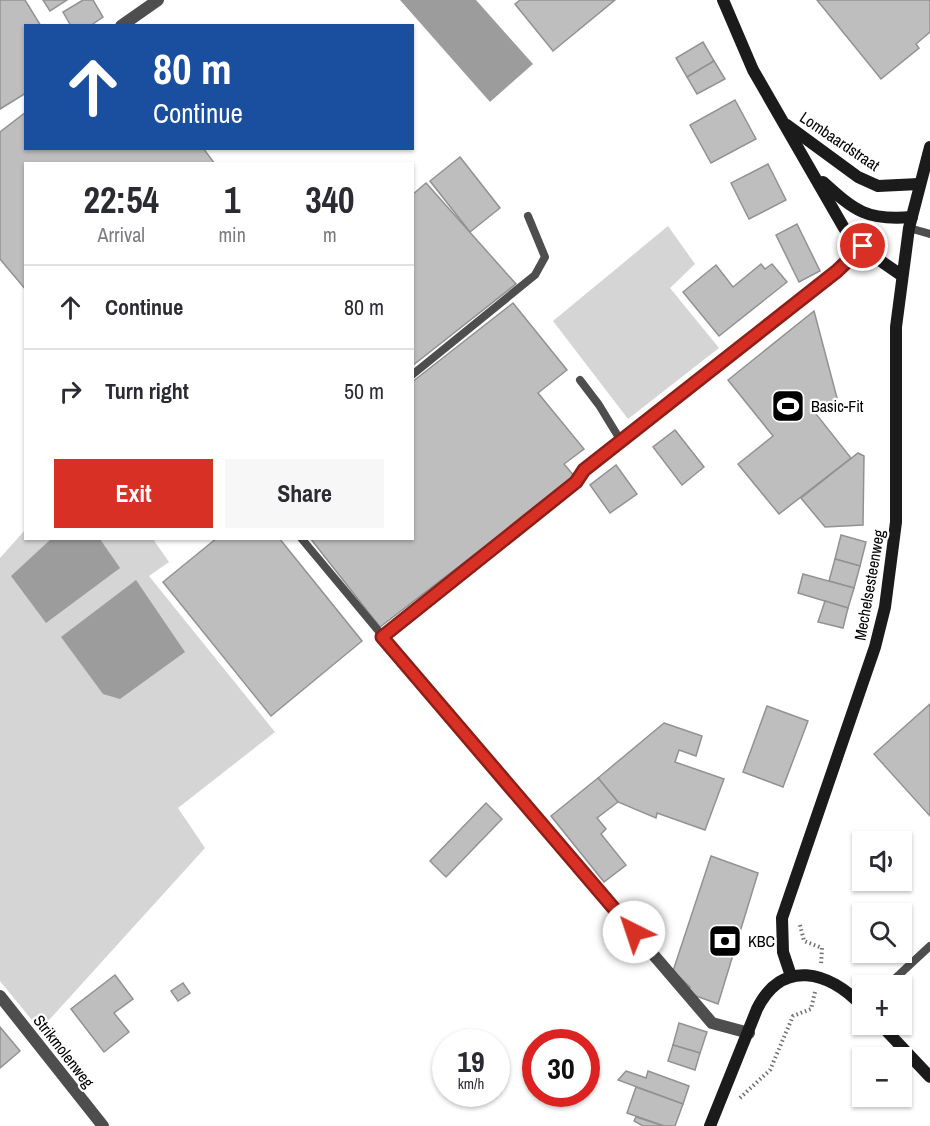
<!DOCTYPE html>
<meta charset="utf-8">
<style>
:root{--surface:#fff;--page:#f7f7f7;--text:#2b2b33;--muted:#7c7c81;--line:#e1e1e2;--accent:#d93025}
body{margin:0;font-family:"Archivo Narrow",sans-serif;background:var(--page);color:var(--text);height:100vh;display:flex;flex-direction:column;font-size:22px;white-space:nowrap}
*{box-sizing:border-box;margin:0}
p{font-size:20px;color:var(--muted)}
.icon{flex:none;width:33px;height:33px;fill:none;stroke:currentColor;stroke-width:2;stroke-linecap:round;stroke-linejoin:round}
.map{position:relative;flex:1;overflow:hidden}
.sheet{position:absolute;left:24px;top:162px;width:390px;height:378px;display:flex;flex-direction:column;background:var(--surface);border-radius:0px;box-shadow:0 2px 4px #0004}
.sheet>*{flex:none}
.top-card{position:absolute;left:24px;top:24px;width:390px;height:126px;border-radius:0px;box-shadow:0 2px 4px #0004;background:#1a4fa0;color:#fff;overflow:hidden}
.controls{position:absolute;left:852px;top:831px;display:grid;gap:12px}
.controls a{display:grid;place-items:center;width:60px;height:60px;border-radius:0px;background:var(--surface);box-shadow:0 2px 4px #0004;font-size:30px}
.speed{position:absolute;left:432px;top:1029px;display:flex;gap:12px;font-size:30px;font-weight:700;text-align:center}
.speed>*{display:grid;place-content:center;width:78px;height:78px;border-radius:50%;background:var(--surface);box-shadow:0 2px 4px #0004;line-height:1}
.speed small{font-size:15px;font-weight:400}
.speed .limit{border:9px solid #d22;background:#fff;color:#111}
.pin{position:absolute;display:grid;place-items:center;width:51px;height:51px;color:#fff;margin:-26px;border:3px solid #fff;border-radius:50%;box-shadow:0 2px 6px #0007}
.me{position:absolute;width:66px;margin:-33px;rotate:319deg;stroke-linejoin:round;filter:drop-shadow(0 0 4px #0008)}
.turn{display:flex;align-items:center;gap:21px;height:126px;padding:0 30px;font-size:27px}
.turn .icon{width:78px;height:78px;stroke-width:2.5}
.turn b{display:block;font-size:42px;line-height:51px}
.eta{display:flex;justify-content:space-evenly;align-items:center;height:102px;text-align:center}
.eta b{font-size:36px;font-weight:800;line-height:42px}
.action{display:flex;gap:12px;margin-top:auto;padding:12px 30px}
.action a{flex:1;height:69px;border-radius:0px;background:var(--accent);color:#fff;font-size:24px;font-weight:800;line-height:69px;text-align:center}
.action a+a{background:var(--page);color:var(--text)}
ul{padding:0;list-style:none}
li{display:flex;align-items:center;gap:18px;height:84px;padding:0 30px;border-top:2px solid var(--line)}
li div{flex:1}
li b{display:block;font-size:22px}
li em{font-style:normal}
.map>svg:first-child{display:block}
.green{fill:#d5d5d5}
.water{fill:#9c9c9c}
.building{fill:#bebebe;stroke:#929292;stroke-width:1.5}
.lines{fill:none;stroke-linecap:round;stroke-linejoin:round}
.path{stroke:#707070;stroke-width:4;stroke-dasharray:1.5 3;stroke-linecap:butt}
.lane{stroke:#4e4e4e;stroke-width:8}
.street{stroke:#4e4e4e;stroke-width:12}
.secondary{stroke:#1b1b1b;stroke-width:12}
.route-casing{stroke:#8d1f18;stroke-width:15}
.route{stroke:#d93025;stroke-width:10}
.labels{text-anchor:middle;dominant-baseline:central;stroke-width:4.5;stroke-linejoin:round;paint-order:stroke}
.street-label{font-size:16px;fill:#000;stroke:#fff}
.poi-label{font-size:16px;fill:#000;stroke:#fff;text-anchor:start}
</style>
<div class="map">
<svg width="930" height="1126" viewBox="0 0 930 1126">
<rect width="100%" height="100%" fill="#fff"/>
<!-- green -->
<g class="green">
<path d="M668,226L695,264L670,288L719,348L628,419L553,321Z"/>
<path d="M25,530L26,538L153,539L169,562L149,576L275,732L178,808L205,848L40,1030L0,981V558Z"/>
</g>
<!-- water -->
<g class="water">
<path d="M400,0H476L533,64L490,102Z"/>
<path d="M51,539H100L120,568L46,623L11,576Z"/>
<path d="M136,580L185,652L120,699L103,694L61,637Z"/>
</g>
<!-- building -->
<g class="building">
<path d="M0,0H25L41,26H26V93L0,109Z"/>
<path d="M43,0H67L50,11Z"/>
<path d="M83,0H93L103,17L90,26H71L63,12Z"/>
<path d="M520,0H615L553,51L515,4Z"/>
<path d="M817,0H930V32L916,44L919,48L881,79Z"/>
<path d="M703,42L714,61L687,77L676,58Z"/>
<path d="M714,61L725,79L697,94L687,77Z"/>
<path d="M735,100L756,139L711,163L690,125Z"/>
<path d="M26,112V148H203L215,164H26V290L0,259V132Z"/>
<path d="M460,157L500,208L470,232L430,181Z"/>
<path d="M768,164L786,200L749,219L731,183Z"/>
<path d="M426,183L516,284L412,366V195Z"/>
<path d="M797,224L820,271L799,282L776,235Z"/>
<path d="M761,264L765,269L772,264L787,282L719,336L683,292L716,265L733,287Z"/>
<path d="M513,303L567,370L538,393L584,449L564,464L575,477L380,627L310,538H412V382Z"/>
<path d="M814,311L837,398L816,414L851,458L779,514L738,464L773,436L728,380Z"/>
<path d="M675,430L704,467L682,485L653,447Z"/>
<path d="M858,453L864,456L863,525L825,527L801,498Z"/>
<path d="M616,465L637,494L610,513L590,485Z"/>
<path d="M841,535L866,542L860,566L835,559Z"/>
<path d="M217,538H279L362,641L271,716L163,582Z"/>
<path d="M835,559L860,566L854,588L829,581Z"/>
<path d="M803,574L854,588L848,608L798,593Z"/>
<path d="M825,601L848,608L843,628L818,622Z"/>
<path d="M930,704V816L874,754Z"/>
<path d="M767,706L808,721L783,787L743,772Z"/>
<path d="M664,723L702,736L696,756L679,750L675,762L724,779L705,830L657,813L656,818L618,802L598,778Z"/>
<path d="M598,778L618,802L597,818L606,829L601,834L626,865L604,882L551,816Z"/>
<path d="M486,803L502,819L446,877L430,861Z"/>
<path d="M711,856L758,873L718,1004L688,993L690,987L673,971Z"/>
<path d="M115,975L133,999L114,1013L129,1032L104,1052L71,1009Z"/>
<path d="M183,983L190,993L178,1001L171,991Z"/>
<path d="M679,1023L707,1032L700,1053L673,1045Z"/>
<path d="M0,1027L20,1051L0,1068Z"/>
<path d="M673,1045L700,1053L695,1070L668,1061Z"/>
<path d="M626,1071L646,1078L648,1071L689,1086L683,1104L618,1080Z"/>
<path d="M636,1087L683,1104L675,1126H664L627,1113Z"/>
<path d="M636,1117L664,1126H643L634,1121Z"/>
</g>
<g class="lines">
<!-- path -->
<g class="path">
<path d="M800,925L804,941L822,948L821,965"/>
<path d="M740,1098L770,1070L793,1016L811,1009L815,992"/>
</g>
<!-- lane -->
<g class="lane">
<path d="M909,228L930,234"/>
<path d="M412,375L535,275L545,257L528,216"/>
<path d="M580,380L599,405L621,441L837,271L863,246"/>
<path d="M301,538L477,749"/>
<path d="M382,637L576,482L584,470L621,441"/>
<path d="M887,986L930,946"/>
</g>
<!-- street -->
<g class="street">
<path d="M121,26L158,0"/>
<path d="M477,749L712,1023L749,1033"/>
<path d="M0,996L103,1126"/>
</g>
<!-- secondary -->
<g class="secondary">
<path d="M723,0L753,70L844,228L875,257L901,275"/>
<path d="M787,125L858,177L878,186L919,184"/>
<path d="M823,182C855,211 867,221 912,217"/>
<path d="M791,976L783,952L782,918L875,647L885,607L896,522V327L909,228L930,147"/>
<path d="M880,1024L930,1077"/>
<path d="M710,1126L757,1009C782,958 829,971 862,1006"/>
</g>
</g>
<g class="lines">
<!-- route casing -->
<g class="route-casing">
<path id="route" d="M634,932L382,637L576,482L584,470L837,271L863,246"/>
</g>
<!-- route -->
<use href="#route" class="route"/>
</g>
<!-- icons -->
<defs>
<g id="stadium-square" transform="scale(1.725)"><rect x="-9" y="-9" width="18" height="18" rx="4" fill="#000" stroke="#fff"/><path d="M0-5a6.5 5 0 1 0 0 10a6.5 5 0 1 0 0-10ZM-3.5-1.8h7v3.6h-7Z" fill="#fff"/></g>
<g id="bank-square" transform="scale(1.725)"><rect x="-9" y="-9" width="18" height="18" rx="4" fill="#000" stroke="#fff"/><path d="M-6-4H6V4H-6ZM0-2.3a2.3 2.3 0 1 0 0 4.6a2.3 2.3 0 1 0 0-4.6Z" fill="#fff"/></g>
</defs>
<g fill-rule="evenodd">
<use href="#stadium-square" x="788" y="406"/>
<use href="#bank-square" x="725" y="941"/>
</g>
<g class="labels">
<!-- street labels -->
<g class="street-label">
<text transform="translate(840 141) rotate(34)">Lombaardstraat</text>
<text transform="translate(869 585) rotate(-80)">Mechelsesteenweg</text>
<text transform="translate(64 1051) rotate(52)">Strikmolenweg</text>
</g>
<!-- poi labels -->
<g class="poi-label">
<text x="811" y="406">Basic-Fit</text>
<text x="748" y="941">KBC</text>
</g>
</g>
</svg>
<div class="controls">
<a><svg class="icon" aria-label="sound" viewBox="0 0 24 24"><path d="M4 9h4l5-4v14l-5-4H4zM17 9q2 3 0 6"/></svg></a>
<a><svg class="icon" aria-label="search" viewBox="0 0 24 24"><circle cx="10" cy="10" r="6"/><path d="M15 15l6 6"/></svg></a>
<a>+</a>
<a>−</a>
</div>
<div class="speed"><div>19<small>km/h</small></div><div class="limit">30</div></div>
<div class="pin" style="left:863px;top:246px;background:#d93025"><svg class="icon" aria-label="arrive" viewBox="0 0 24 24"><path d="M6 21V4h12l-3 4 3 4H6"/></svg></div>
<svg class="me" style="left:634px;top:932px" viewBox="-20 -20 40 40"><circle r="19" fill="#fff"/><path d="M0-13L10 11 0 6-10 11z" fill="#d93025"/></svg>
<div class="top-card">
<div class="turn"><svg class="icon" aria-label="ahead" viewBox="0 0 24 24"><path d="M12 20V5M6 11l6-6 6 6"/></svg><div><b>80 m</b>Continue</div></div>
</div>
<section class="sheet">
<div class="eta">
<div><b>22:54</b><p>Arrival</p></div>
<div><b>1</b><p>min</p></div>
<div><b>340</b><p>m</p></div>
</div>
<ul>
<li><svg class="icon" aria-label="ahead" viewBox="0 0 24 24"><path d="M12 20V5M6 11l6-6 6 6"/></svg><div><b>Continue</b></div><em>80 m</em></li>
<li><svg class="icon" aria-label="right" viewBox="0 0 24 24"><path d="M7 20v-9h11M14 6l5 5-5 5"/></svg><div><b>Turn right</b></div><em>50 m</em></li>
</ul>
<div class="action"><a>Exit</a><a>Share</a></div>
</section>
</div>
